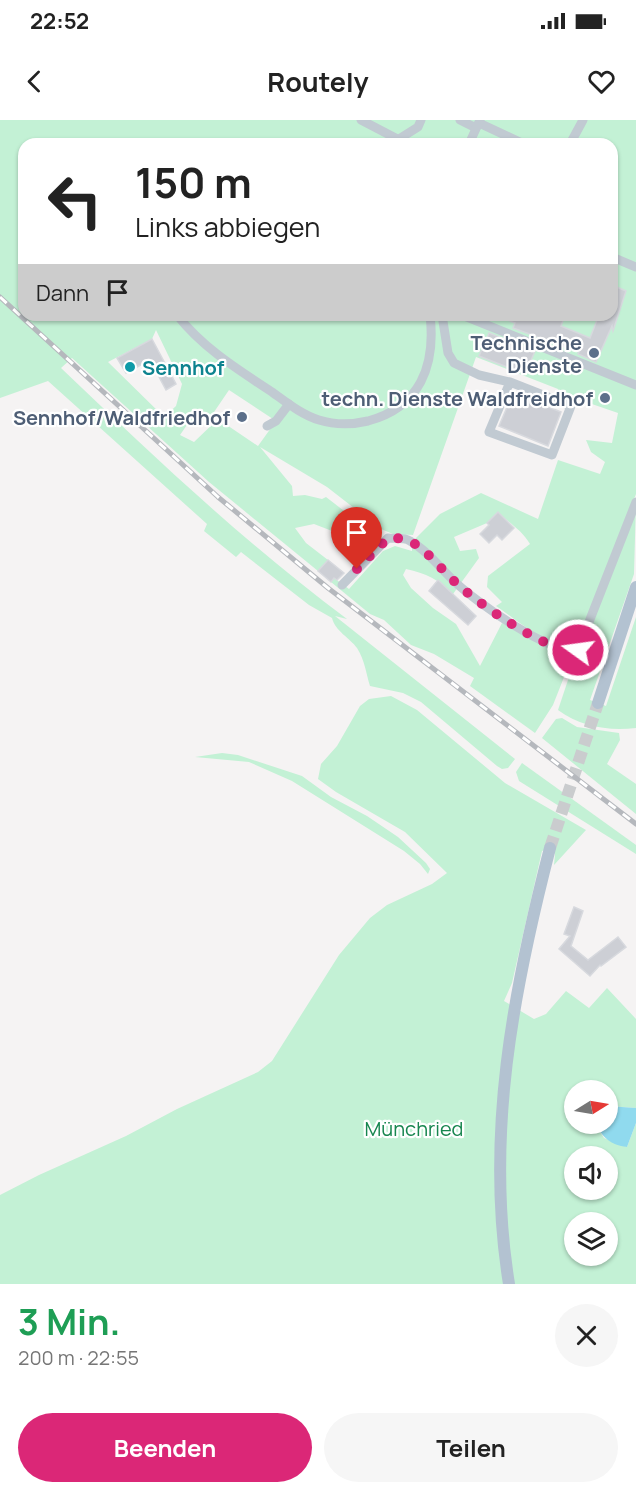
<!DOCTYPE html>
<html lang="de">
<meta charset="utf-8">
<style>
:root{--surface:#fff;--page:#f6f6f6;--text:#222;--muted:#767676;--accent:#db2777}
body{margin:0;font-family:Manrope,sans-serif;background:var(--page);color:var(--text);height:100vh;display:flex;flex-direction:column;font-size:22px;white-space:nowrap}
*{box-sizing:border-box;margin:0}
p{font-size:20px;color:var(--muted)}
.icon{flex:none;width:33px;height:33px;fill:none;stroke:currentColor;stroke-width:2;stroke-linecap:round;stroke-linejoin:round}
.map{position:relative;height:1164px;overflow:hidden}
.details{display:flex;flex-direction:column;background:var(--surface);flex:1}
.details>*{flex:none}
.guide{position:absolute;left:18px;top:18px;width:600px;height:183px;border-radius:18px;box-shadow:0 2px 4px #0004;background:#fff;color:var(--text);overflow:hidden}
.needle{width:39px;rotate:79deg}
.tools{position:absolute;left:564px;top:960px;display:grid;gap:12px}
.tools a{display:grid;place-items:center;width:54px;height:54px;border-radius:50%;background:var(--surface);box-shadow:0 2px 4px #0004;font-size:30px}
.pin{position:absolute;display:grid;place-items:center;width:51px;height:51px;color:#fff;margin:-62px -26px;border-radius:50% 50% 50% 0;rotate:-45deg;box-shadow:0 0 6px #0007}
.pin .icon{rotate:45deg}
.me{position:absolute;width:66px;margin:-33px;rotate:284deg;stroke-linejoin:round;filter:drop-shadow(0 0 4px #0008)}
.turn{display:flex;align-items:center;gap:21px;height:126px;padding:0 18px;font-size:27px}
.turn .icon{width:78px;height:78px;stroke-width:2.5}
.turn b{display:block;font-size:42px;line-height:51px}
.then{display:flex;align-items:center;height:57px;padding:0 18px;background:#0003;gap:12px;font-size:22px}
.round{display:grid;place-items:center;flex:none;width:63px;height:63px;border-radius:32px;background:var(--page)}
.head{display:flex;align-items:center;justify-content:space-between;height:102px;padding:0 18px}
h1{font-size:36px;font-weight:700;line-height:45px;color:#1e9e55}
.cta{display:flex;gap:12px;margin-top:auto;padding:12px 18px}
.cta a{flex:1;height:69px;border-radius:36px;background:var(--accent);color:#fff;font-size:24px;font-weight:700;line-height:69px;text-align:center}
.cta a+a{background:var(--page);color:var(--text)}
.status{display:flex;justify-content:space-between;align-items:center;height:42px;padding:0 30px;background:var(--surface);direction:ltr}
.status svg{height:16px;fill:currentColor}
header{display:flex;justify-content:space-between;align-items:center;height:78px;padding:0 18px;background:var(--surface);font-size:27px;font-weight:700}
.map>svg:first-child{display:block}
.green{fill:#c3f1d5;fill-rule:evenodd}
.water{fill:#90daee}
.building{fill:#cdcfd5;stroke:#d7d9de;stroke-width:1.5}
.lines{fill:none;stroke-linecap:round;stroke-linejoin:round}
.major-tunnel{stroke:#caccce;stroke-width:12;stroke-dasharray:12 6;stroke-linecap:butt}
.minor{stroke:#c1cad2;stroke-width:9}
.major{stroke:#b3c2d1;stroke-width:12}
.rail-casing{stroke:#b5b8bd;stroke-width:5}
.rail{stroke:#fff;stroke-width:3;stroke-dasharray:9;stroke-linecap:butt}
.route{stroke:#db2777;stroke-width:10;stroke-dasharray:0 18}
.service-dot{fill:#5c6f8a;stroke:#fff;stroke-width:2}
.culture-dot{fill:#0f9aa8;stroke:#fff;stroke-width:2}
.labels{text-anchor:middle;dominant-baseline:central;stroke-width:4.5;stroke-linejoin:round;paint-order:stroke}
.service-label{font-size:20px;font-weight:bold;fill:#4e5e75;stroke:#fff;text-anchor:end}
.culture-label{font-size:20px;font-weight:bold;fill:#0d838f;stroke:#fff;text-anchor:start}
.park-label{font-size:20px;fill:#17864f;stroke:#fff}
</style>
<div class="status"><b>22:52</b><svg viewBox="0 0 49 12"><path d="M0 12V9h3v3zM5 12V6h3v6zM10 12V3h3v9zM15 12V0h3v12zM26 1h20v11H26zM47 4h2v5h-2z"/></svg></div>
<header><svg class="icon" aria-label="back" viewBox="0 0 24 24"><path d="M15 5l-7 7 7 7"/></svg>Routely<svg class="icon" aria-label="heart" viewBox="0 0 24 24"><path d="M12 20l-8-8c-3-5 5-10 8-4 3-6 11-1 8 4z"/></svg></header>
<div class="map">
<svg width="636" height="1164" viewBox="0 0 636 1164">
<rect width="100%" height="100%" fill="#f5f3f3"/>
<!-- green -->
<g class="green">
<path d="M0,0H636V374L582,516L570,525C542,523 518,501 496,486L502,482L487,467L488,456L530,424C522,410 510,404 498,392L487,403L454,417L460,431L476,429L479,438L453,474C439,460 426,453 406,449L403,455L411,468L433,488L456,504L480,546L502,503L548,526L569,534L570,542L553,585L535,613L470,566L474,558L434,534L411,525L384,500L370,494L331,462L334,458L349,469L383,431L395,426L412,431V422L440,394L481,373L538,399L558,340L600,354L605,342L591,332L586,320L612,323L618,293L557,272L558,269L476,237L413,415L393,414L381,409L327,367L260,327L292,366L293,376L305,375L322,379L326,377L387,424L358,421L314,404L295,408L306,423L328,440L318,451L209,362L72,238L61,248C153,336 245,423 347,499L335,496L515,639L508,648L502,649L497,646L421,582L403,573L370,566C366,553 365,541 357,528C350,518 335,511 332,498L309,485L241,432L236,437L204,411L207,404L48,261L0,278ZM24,24H612V195H24ZM156,210L182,264L176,286L164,297L108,242L152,219ZM229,270L276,301L258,326L218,299L194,322L180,315L189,302L212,295Z"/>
<path d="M636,382L634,454L590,580L606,586L636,497V608C608,611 581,607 558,590L578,530Z"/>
<path d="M391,576L417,590L505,663L586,710L554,745L555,734L550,728L542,731L512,863L504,881L534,899L546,894L566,871L589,888L607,868L636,899V988L608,986V970H574V1004H595L604,1018L627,1027L636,1003V1164H0V1075L39,1055L126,1016L177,989L258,952L272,941L339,835L370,798L387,785L432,764L447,753L405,712L336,672L318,659L321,644L337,626L360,586L369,579ZM574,1036H608V1070H574ZM574,1102H608V1136H574Z"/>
<path d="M562,598L577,607L619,613L620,620L607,644L636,664V694L542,618L556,599Z"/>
<path d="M222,633L238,635L302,656L331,677L367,696L398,717L426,743L430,749L428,754L420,744L404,731L292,661L249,642L195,637Z"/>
<path d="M522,643L636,725V734L519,661L516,652Z"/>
</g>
<!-- water -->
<path class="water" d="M608,986L636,988V1003L627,1027C610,1025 604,1018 595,1004H608Z"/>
<!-- building -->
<g class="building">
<path d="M612,165L626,171L613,211L612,206L596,242L578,234L579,232L513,208L515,203L495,195H565L561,206L590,218L599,195H612Z"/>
<path d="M489,213L535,231L525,254L479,236Z"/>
<path d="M152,219L176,264L166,270L150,240L126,253L117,238Z"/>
<path d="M513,273L561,292L548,326L499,306Z"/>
<path d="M498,392L514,408L502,420L497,415L489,423L480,414L489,405L487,403Z"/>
<path d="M328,440L344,453L337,460L334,458L331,462L318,451Z"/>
<path d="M438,460L476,496L468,505L429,471Z"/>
<path d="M574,787L583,791L571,826L588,840L618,817L626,827L601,846L600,845L590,856L559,829L570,816L564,814Z"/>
</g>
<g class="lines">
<!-- major-tunnel -->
<path class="major-tunnel" d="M550,728L598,583"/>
<!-- minor -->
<g class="minor">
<path d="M361,0L407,24"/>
<path d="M460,0L476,8"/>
<path d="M479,3L524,24"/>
<path d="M391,24L418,7L421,0"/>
<path d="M469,24L480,0"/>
<path d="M570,24L583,0"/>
<path d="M612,137L636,147"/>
<path d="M177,195C203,228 237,249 272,272C286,282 302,295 319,300C335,305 351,305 368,301C420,287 436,246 430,195"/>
<path d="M442,195L448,233L454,243L479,255L510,262L571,286L552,335L489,312L510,262"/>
<path d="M462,195L636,265"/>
<path d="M267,306L276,301L289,284"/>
<path d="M342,465L388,418C395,419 404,417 410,421C427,430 441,449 455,462C475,481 550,535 578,530L636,382"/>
</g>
<!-- major -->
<g class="major">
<path d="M598,583L636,467"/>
<path d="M509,1164C485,1016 513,871 550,728"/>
</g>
<!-- rail casing -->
<g class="rail-casing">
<path id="rail" d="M0,177L218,377L328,468L636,704"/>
</g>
<!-- rail -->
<use href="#rail" class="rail"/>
</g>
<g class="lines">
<!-- route -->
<path class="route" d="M357,449L388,418C395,419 404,417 410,421C427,430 441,449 455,462C475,481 551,536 578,530"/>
</g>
<!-- markers -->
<g class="service-dot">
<circle cx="594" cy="233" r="6"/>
<circle cx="605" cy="278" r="6"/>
<circle cx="242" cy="297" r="6"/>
</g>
<circle class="culture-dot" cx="130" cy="247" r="6"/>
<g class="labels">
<!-- service labels -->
<g class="service-label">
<text x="582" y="222">Technische<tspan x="582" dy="23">Dienste</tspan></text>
<text x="593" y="278">techn. Dienste Waldfreidhof</text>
<text x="230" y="297">Sennhof/Waldfriedhof</text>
</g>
<!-- culture labels -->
<g class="culture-label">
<text x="142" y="247">Sennhof</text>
</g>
<!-- park labels -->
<g class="park-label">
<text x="414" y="1008">Münchried</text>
</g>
</g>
</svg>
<div class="tools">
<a><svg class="needle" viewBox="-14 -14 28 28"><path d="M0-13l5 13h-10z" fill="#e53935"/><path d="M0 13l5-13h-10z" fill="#767676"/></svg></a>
<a><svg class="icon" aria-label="sound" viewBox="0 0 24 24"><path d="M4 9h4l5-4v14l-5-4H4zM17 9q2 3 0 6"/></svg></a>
<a><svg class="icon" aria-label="layers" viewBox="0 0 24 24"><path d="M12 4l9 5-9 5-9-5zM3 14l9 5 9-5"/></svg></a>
</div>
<div class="pin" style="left:357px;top:449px;background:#d93025"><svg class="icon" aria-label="arrive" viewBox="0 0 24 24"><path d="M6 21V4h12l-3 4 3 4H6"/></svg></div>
<svg class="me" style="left:578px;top:530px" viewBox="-20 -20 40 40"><circle r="17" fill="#db2777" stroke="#fff" stroke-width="3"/><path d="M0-11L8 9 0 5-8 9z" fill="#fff"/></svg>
<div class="guide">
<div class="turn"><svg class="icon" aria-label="left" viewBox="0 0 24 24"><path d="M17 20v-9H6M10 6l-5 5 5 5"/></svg><div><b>150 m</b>Links abbiegen</div></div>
<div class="then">Dann<svg class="icon" aria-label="arrive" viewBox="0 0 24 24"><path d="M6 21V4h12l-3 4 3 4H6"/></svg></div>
</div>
</div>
<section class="details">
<div class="head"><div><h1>3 Min.</h1><p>200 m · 22:55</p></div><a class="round"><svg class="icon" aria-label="close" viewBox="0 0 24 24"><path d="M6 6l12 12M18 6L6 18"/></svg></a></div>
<div class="cta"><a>Beenden</a><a>Teilen</a></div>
</section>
